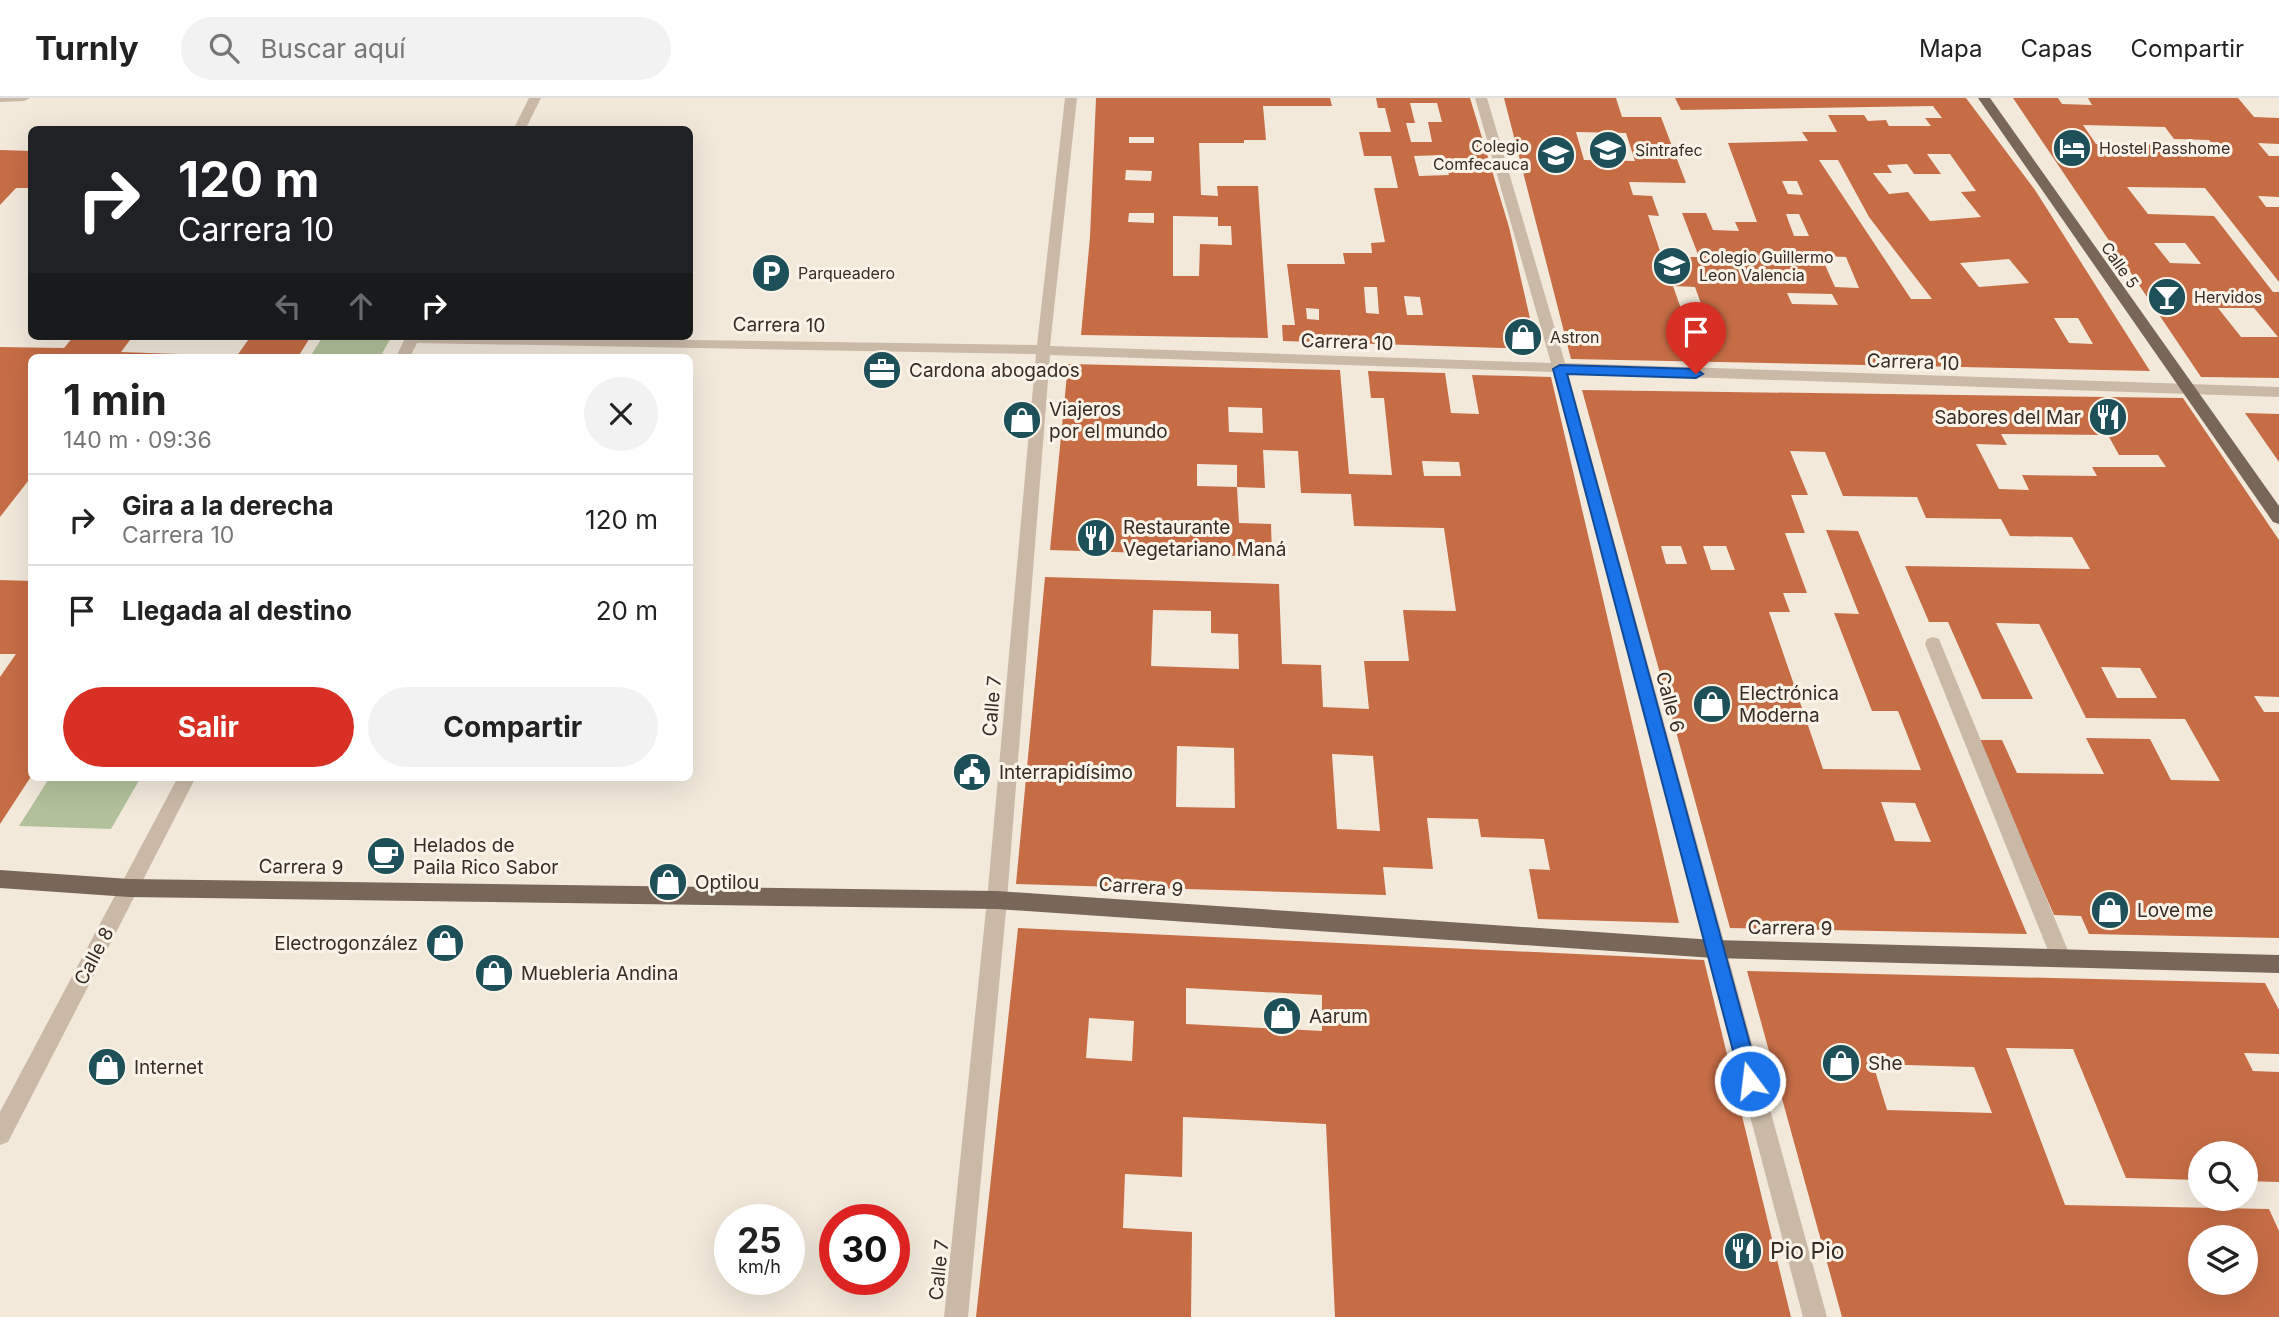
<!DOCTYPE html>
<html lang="es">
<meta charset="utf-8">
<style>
:root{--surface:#fff;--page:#f2f2f2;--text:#222;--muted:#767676;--line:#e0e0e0;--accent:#d93025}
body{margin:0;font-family:Inter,sans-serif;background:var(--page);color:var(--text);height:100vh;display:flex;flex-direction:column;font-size:26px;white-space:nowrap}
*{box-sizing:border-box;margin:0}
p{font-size:23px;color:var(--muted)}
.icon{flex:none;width:38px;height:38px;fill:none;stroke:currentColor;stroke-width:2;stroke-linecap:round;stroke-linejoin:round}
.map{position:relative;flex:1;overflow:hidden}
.sheet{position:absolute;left:28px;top:256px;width:665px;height:427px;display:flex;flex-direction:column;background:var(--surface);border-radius:10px;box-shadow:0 7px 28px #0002}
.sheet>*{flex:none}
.banner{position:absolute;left:28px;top:28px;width:665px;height:214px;border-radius:10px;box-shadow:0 7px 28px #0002;background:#202124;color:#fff;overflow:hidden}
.fabs{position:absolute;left:2188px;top:1043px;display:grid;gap:14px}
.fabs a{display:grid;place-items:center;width:70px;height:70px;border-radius:50%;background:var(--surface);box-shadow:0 7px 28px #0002;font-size:35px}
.speed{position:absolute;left:714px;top:1106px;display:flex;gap:14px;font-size:35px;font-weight:700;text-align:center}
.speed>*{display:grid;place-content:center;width:91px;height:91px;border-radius:50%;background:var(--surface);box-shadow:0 7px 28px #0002;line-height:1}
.speed small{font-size:18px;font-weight:400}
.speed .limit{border:10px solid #d22;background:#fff;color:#111}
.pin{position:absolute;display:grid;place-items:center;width:60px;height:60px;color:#fff;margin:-72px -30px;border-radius:50% 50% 50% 0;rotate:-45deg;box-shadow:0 0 7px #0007}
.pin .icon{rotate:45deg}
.me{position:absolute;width:77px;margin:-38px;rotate:345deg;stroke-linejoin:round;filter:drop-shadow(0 0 5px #0008)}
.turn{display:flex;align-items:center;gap:24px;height:147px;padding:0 35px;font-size:32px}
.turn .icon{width:91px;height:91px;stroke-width:2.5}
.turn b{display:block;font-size:49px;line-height:60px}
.lanes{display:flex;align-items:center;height:66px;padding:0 35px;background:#0003;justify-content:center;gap:35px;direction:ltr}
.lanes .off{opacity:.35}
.round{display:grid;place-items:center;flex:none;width:74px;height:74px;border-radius:37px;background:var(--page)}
.summary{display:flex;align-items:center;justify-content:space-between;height:119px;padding:0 35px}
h1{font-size:42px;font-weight:700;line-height:52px}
.cta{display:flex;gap:14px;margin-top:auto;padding:14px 35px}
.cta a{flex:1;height:80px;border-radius:42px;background:var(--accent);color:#fff;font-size:28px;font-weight:700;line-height:80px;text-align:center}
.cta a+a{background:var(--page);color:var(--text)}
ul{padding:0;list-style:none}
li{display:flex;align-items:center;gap:21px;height:91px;padding:0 35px;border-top:2px solid var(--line)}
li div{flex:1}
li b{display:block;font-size:26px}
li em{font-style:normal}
header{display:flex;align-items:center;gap:42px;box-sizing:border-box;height:98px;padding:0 35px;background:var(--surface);border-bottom:2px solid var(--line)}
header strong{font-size:33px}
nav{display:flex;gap:38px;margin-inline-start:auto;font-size:24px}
.search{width:490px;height:63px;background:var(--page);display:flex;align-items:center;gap:18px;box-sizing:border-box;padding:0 24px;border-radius:38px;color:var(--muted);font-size:26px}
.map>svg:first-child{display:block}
.green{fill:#b2c19b}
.building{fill:#c66d46;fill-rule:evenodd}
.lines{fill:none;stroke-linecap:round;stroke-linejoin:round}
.minor{fill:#cab9a7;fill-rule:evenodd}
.major{fill:#786659;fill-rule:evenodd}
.route{fill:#1a73e8;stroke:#114b97;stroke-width:2}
.labels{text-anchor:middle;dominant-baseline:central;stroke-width:6;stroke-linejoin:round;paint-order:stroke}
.far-poi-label{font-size:16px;fill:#362d28;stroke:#f9f3e8;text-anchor:start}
.far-street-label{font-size:16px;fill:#362d28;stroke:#f9f3e8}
.street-label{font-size:19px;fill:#362d28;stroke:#f9f3e8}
.poi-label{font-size:19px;fill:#362d28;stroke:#f9f3e8;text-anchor:start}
.near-poi-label{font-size:23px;fill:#362d28;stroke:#f9f3e8;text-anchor:start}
</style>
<header>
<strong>Turnly</strong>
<div class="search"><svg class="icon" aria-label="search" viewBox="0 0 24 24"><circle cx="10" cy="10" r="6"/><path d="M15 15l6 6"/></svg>Buscar aquí</div>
<nav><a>Mapa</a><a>Capas</a><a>Compartir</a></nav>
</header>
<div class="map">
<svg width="2279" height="1219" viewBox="0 0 2279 1219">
<rect width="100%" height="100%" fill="#f2e9db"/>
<!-- green -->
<g class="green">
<path d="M323,238H392L380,259H310Z"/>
<path d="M50,679H141L111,731L19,728Z"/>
</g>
<!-- building -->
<g class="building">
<path d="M1096,0H1330L1332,8H1263L1266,42H1244V45H1199L1201,97L1218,98L1217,88H1258L1268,240L1081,237L1090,139ZM1129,39H1154V45H1129ZM1126,72L1152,73L1151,83L1125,82ZM1129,115H1154V125L1128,124ZM1173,118L1218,119V128H1231L1232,147L1200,146L1199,178H1173Z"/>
<path d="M1376,0H1470L1509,129L1537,251L1283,243L1282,227H1295L1287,166H1345L1343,155H1372L1371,145L1385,144L1374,90H1398L1391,58H1364L1359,34H1391L1385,10H1378ZM1410,5H1437L1442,24H1428L1432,44H1411L1406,25H1415ZM1443,57L1449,77L1419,78L1414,58ZM1364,189H1377L1379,216L1366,215ZM1404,198L1420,199L1423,217H1407ZM1306,210L1319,211V222L1307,221Z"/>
<path d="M1504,0H1616L1622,19H1661L1686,85L1629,84L1633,97L1652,98L1659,118L1648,117L1662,159H1699L1682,115H1706L1713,132L1739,133L1735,124H1757L1728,45L1808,43L1802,34H1837L1828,17H1864L1868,23L1886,22L1889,28H1931L1925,20H1942L1933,8L1681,12L1675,0H1966L2035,92L2150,273L1571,261ZM1576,34L1626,35L1635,63L1584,62ZM1927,56H1950L1976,93L1961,94L1981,119L1930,123L1908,94L1889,96L1873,75H1892L1887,67L1907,66L1914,76H1941ZM1819,62H1838L1869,119L1932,201H1911ZM1782,83H1797L1803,97L1788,96ZM1786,116H1799L1809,138H1794ZM1821,158L1846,159L1859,190L1835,189ZM2009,161L2029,185L1979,189L1960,165ZM1673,188L1695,189L1708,225H1686ZM1787,195L1832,196L1838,207L1792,206ZM2054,220H2078L2093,246L2069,245Z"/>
<path d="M2013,0H2058L2062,6L2092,7L2088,0H2238L2254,19L2279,20V46L2258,45L2269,58H2279V99L2258,98L2266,109H2279V184L2205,90L2127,89L2148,116L2214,118L2273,194H2279V280L2201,279ZM2083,27L2165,29L2174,41L2209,42L2221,57H2179L2171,47L2096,46ZM2154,145H2185L2201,166L2170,165ZM2218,210H2254L2278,239H2241Z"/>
<path d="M0,52L32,53V90H16L0,107Z"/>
<path d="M74,238H133L121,254L205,257V259H32V378L0,419V249L64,250Z"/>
<path d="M251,238H311L298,259H236Z"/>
<path d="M1068,266L1340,272L1349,376L1392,377L1384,300H1371L1368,273L1445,275L1451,315L1479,316L1472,277L1551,279L1679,825L1538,821L1529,771L1550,772L1544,741L1481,739L1478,721L1427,720L1433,771L1383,769L1386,797L1016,786L1045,479L1279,486L1282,566L1321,567L1323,609L1369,611L1364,563H1409L1403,512L1456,513L1444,430L1354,428L1351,396L1301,395L1298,353L1263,352L1265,390L1237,389V367L1197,366V388L1237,389L1239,425L1271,426L1272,459L1050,452ZM1228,309L1262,310L1263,335L1229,334ZM1422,363L1459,364L1461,378H1424ZM1153,512L1211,513V535L1238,536L1239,571L1151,568ZM1177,648L1234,650L1235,710L1176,709ZM1332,656L1373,658L1380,733L1337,731Z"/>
<path d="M1582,292L2183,300L2279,442V599L2254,598L2264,614H2279V840L2089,836L2081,818L2054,817L1978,642H2002L2017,675L2104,676L2086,640L2150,641L2171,682L2220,683L2185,621L2086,620L2039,526L1996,525L2033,601H1982L1948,524H1929L1905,468L2090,471L2072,439L2010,438L2001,421L1926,420L1917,399L1843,398L1825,354L1790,353L1808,397H1791L1805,435H1785L1807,495H1783L1790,514H1769L1823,671L1921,672L1898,613H1872L1834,515L1859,516L1826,432L1858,433L2027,836L1730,830ZM2001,336L2108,337L2119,357H2158L2166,369H2092L2097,378L2022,377L2029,392L1999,391L1976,346L2007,347ZM1661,448H1681L1687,466H1666ZM1703,448H1726L1735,472H1711ZM2101,569L2140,570L2157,600H2117ZM1881,704L1915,705L1931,744L1895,743Z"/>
<path d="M2245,315L2279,316V364Z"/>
<path d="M0,482L32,483V677L0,726V579L16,556H0Z"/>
<path d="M1018,830L1704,862L1791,1219H1335L1326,1026L1183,1019L1182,1079L1125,1076L1123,1130L1192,1134L1191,1219H976ZM1186,890L1322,897V933L1186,926ZM1089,920L1134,923L1132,963L1086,960Z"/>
<path d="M1747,873L2265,885L2279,912V956L2244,955L2253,973L2279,974V1084L2245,1083V1055H2200V1082L2126,1080L2073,951L2006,950L2065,1107L2269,1111L2279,1133V1219H1842ZM1873,966L1974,969L1992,1015L1887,1012ZM2200,1139H2245V1185H2200Z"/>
</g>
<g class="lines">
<!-- minor -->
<g class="minor">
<path d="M0,0H30L24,3L0,4Z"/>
<path d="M529,0H541L525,32H513Z"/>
<path d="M1065,0H1077L1050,248L1551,265L1475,0H1487L1565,265L2279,289V299L1568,275L1827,1219H1803L1554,274L1050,257L1007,802L968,1219H944L987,802L1036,256L417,245L410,259H396L406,238L1037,247Z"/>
<path d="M1933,539L1939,541L1941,546L2071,860L2068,867L2061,869L2054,867L2051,860L1925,546L1927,541Z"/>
<path d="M178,679H196L8,1044L0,1047V1014Z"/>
</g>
<!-- major -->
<g class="major">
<path d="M1978,0H1990L2279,408V426L2273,424Z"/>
<path d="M0,772L129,781L997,793L1714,842L2279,857V875L1714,860L997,811L129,799L0,790Z"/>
</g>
</g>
<!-- route -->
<path class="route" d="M1560,267L1696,271L1703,276L1696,280L1567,276L1760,983L1757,989L1750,992L1743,989L1741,983L1553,271Z"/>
<!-- icons -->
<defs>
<g id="hotel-disc" transform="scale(2.0125)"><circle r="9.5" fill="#1d5058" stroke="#f9f3e8"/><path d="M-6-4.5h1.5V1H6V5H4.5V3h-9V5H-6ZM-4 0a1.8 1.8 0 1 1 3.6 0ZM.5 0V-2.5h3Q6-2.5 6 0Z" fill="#fff"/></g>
<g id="school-disc" transform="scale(2.0125)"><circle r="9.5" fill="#1d5058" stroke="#f9f3e8"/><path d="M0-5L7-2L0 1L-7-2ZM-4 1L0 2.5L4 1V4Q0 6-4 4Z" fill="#fff"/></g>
<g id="parking-disc" transform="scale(2.0125)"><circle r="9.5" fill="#1d5058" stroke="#f9f3e8"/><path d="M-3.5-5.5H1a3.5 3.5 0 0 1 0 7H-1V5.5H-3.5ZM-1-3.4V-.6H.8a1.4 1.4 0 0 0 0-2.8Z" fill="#fff"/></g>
<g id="bar-disc" transform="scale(2.0125)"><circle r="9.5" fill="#1d5058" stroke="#f9f3e8"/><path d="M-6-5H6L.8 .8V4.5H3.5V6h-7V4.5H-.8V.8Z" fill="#fff"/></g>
<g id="shop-disc" transform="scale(2.0125)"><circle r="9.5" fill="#1d5058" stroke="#f9f3e8"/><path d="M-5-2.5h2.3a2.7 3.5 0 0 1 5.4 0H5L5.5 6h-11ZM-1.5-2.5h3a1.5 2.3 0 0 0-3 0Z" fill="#fff"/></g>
<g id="office-disc" transform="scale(2.0125)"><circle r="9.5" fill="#1d5058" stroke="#f9f3e8"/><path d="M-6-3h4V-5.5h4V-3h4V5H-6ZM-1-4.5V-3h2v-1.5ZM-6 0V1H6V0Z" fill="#fff"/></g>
<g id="restaurant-disc" transform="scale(2.0125)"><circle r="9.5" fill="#1d5058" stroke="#f9f3e8"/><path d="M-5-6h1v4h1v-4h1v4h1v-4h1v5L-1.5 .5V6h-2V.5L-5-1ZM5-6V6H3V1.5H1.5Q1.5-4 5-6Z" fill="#fff"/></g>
<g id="civic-disc" transform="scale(2.0125)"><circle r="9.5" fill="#1d5058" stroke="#f9f3e8"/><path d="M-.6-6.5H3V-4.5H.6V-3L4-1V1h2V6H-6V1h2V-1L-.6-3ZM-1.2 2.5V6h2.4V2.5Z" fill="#fff"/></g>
<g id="cafe-disc" transform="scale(2.0125)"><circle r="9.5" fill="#1d5058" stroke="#f9f3e8"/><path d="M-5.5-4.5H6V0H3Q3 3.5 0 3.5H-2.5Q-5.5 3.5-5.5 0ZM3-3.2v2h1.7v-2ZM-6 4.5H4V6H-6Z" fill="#fff"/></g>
</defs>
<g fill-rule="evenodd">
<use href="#hotel-disc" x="2072" y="50"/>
<use href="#school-disc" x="1608" y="52"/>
<use href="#school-disc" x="1556" y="57"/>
<use href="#school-disc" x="1672" y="168"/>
<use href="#parking-disc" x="771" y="175"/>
<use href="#bar-disc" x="2167" y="199"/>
<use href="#shop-disc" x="1523" y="239"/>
<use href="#office-disc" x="882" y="272"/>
<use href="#restaurant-disc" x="2108" y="319"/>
<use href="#shop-disc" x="1022" y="322"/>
<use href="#restaurant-disc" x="1096" y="440"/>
<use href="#shop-disc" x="1712" y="606"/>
<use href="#civic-disc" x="972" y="674"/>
<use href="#cafe-disc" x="386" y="758"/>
<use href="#shop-disc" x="668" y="784"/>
<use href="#shop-disc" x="2110" y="812"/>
<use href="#shop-disc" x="445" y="845"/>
<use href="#shop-disc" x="494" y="875"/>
<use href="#shop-disc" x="1282" y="918"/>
<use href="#shop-disc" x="1841" y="965"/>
<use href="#shop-disc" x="107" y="969"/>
<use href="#restaurant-disc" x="1743" y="1153"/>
</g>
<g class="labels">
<!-- far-poi labels -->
<g class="far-poi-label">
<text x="1529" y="48" text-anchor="end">Colegio<tspan x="1529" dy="18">Comfecauca</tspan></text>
<text x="2099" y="50">Hostel Passhome</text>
<text x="1635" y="52">Sintrafec</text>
<text x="1699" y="159">Colegio Guillermo<tspan x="1699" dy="18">Leon Valencia</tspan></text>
<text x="798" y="175">Parqueadero</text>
<text x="2194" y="199">Hervidos</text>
<text x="1550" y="239">Astron</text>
</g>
<!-- far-street labels -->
<g class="far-street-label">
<text transform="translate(2120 167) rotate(55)">Calle 5</text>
</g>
<!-- street labels -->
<g class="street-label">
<text transform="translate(779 227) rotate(1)">Carrera 10</text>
<text transform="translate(1347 244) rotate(2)">Carrera 10</text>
<text transform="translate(1913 264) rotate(2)">Carrera 10</text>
<text transform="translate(1670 604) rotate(75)">Calle 6</text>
<text transform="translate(992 608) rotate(-85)">Calle 7</text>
<text transform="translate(301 769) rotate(1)">Carrera 9</text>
<text transform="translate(1141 789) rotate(4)">Carrera 9</text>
<text transform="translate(1790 830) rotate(1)">Carrera 9</text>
<text transform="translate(94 858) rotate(-62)">Calle 8</text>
<text transform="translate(939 1172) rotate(-84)">Calle 7</text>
</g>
<!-- poi labels -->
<g class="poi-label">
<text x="909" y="272">Cardona abogados</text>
<text x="1049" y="311">Viajeros<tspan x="1049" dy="22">por el mundo</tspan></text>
<text x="2081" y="319" text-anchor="end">Sabores del Mar</text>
<text x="1123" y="429">Restaurante<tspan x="1123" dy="22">Vegetariano Maná</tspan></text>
<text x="1739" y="595">Electrónica<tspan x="1739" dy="22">Moderna</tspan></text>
<text x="999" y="674">Interrapidísimo</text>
<text x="413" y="747">Helados de<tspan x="413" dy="22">Paila Rico Sabor</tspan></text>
<text x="695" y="784">Optilou</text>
<text x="2137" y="812">Love me</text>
<text x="418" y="845" text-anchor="end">Electrogonzález</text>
<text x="521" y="875">Muebleria Andina</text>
<text x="1309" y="918">Aarum</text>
<text x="1868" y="965">She</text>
<text x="134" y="969">Internet</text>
</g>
<!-- near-poi labels -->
<g class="near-poi-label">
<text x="1770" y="1153">Pio Pio</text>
</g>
</g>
</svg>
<div class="fabs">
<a><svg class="icon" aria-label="search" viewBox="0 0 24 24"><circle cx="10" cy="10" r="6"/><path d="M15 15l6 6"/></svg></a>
<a><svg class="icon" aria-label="layers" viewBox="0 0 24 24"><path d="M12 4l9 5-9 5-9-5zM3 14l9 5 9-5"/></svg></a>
</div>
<div class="speed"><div>25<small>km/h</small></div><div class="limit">30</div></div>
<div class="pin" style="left:1696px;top:276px;background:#d93025"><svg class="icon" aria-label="arrive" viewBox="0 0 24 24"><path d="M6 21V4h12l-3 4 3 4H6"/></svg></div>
<svg class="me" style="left:1750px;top:983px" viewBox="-20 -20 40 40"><circle r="17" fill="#1a73e8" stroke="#fff" stroke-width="3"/><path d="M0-11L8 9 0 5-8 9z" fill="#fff"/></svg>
<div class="banner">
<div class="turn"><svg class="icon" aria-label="right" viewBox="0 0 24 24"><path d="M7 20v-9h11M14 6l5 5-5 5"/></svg><div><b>120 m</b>Carrera 10</div></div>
<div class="lanes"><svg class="icon off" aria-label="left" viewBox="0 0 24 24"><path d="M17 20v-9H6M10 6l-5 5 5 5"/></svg><svg class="icon off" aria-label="ahead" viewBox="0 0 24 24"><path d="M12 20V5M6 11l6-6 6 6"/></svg><svg class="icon" aria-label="right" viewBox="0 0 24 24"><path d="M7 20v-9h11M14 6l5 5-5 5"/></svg></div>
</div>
<section class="sheet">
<div class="summary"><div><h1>1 min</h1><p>140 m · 09:36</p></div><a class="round"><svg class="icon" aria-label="close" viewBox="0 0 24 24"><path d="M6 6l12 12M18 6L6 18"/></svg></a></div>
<ul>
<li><svg class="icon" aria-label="right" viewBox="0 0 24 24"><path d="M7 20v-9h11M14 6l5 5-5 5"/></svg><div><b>Gira a la derecha</b><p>Carrera 10</p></div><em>120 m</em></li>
<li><svg class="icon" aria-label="arrive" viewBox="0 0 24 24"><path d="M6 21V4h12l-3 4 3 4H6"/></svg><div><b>Llegada al destino</b></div><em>20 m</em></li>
</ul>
<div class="cta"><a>Salir</a><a>Compartir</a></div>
</section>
</div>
